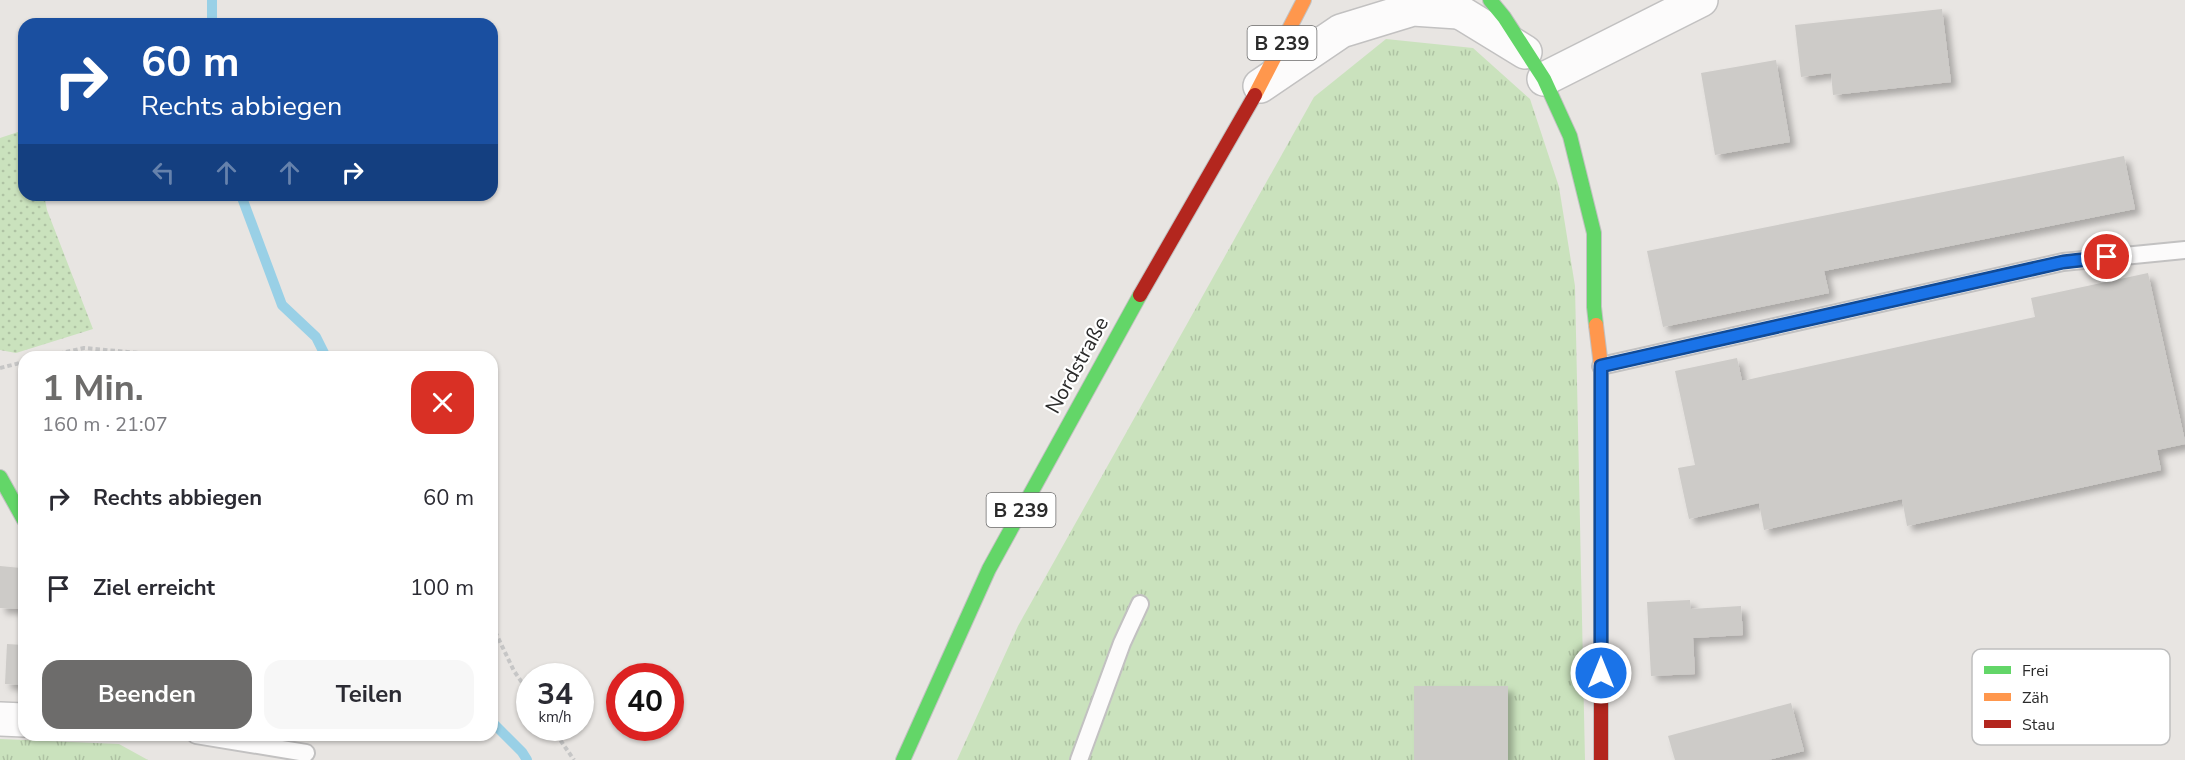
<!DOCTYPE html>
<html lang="de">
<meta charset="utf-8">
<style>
:root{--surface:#fff;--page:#f7f7f7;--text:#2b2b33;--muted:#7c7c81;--accent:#6d6c6b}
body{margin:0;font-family:"Nunito Sans",sans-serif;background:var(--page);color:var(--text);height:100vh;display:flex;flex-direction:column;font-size:22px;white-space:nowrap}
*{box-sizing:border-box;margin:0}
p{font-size:20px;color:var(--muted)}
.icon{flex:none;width:33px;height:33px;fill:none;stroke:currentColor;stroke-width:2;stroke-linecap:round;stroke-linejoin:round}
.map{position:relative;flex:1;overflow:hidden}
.side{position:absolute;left:18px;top:351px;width:480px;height:390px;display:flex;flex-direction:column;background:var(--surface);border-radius:18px;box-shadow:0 2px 4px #0004}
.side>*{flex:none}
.top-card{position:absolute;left:18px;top:18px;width:480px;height:183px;border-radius:18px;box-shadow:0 2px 4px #0004;background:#1a4fa0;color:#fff;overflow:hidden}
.speed{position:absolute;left:516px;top:663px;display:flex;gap:12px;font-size:30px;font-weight:700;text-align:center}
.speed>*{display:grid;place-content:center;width:78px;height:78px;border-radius:50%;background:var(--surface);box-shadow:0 2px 4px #0004;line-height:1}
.speed small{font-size:15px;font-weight:400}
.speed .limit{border:9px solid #d22;background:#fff;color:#111}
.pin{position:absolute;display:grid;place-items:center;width:51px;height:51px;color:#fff;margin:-26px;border:3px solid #fff;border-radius:50%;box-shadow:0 2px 6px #0007}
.me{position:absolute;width:66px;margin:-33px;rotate:0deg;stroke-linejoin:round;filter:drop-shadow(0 0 4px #0008)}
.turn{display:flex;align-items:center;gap:21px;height:126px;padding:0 24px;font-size:27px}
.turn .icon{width:78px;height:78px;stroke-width:2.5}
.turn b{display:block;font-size:42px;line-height:51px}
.lanes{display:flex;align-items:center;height:57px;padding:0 24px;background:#0003;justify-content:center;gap:30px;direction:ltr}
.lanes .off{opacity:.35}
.round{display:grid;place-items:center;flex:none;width:63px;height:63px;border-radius:18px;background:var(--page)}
.head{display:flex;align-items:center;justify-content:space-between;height:102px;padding:0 24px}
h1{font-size:36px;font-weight:700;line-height:45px;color:var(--accent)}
.primary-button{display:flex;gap:12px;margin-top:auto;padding:12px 24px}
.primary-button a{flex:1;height:69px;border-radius:18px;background:var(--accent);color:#fff;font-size:24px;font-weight:700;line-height:69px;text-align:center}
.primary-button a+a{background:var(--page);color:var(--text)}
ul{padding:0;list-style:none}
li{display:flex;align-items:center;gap:18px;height:90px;padding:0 24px}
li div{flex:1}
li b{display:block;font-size:22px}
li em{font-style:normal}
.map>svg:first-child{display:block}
.grass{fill:url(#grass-tufts)}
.park{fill:url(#park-dots)}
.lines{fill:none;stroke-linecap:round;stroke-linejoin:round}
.stream{stroke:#99d0e6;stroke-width:10}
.building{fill:#cdcbc8;filter:url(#shadow)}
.lane-casing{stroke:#c2c1c1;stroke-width:20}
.street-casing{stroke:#c2c1c1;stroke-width:36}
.fast-casing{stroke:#c2c1c1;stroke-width:16}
.slow-casing{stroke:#c2c1c1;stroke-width:16}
.jam-casing{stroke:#c2c1c1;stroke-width:16}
.path{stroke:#c6c6c6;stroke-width:4;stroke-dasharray:4.5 3;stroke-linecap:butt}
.lane{stroke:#fcfbfb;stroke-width:16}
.street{stroke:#fcfbfb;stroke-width:33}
.fast{stroke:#63d668;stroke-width:14}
.slow{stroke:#ff974d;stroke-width:14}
.jam{stroke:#b3261e;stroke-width:14}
.route-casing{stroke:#114b97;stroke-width:15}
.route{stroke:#1a73e8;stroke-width:10}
.labels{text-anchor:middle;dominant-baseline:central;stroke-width:4.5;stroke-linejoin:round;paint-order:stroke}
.shield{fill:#fff;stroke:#6b6b6b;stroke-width:1.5}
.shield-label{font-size:20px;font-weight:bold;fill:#2b2b2b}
.street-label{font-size:21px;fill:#2b2b2b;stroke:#fff}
.key{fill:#fff;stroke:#bfbfbf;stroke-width:1.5}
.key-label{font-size:16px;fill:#2b2b2b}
</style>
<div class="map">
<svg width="2185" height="760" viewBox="0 0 2185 760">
<defs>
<pattern id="grass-tufts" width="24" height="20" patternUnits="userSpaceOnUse" patternTransform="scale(1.5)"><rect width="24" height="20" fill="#cae2bd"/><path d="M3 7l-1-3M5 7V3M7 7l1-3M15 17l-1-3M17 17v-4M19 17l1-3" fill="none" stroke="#aec2a3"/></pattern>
<pattern id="park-dots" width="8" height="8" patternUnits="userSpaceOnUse" patternTransform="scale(1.5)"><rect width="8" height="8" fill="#cae2bd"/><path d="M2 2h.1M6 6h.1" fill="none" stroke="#aec2a3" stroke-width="1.8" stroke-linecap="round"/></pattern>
<filter id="shadow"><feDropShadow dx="5.5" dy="5.5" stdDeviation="3" flood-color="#0004"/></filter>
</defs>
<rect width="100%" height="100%" fill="#e8e5e2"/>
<!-- grass -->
<g class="grass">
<path d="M1386,39L1473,48L1530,99L1559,187L1575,286L1585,760H957L1018,626L1314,97Z"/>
<path d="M0,739L119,744L148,760H155H0Z"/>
</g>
<!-- park -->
<path class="park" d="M24,130V195H44L47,210L93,329L16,353L0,350V138Z"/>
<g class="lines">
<!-- stream -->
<g class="stream">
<path d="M212,0V24"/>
<path d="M241,195L282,305L316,337L326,357"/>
<path d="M492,722L522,752L527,760"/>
</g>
</g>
<!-- building -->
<g class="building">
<path d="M1942,9L1951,82L1833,95L1831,73L1801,77L1795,25Z"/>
<path d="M1776,60L1790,142L1715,155L1701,73Z"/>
<path d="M2124,156L2135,209L1824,271L1829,293L1663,327L1647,251Z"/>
<path d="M2148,273L2185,441V444L2157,450L2161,470L1907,526L1902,499L1764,530L1759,503L1689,519L1678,468L1695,465L1675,371L1737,358L1742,381L2035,317L2031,298Z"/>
<path d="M0,566L21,568L18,609L0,608Z"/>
<path d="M1690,600L1691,609L1741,606L1743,635L1693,638L1695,674L1651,676L1647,602Z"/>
<path d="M7,644L24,645V685L5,684Z"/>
<rect x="1414" y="686" width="94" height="74"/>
<path d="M1791,703L1804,751L1768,760H1675L1668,736Z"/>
</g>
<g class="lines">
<!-- lane casing -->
<g class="lane-casing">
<g id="lane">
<path d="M1601,366L2063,262L2185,250"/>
<path d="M196,735L306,753"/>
<path d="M1079,760L1122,643L1140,604"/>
</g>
</g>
<!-- street casing -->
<g class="street-casing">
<g id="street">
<path d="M1440,0L1525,52"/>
<path d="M1544,79L1701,0"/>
<path d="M1260,86L1341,31L1413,9L1458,12"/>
<path d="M0,719L24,720"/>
</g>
</g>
<!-- fast casing -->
<g class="fast-casing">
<g id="fast">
<path d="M1490,0L1504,17L1544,79L1570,136L1594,233V307L1596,325"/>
<path d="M0,477L24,520"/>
<path d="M903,760L989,569L1140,295"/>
</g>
</g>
<!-- slow casing -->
<g class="slow-casing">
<g id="slow">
<path d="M1255,95L1304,0"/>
<path d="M1596,325L1601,366V561"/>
</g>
</g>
<!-- jam casing -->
<g class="jam-casing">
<g id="jam">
<path d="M1140,295L1255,95"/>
<path d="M1601,561V760"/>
</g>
</g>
<!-- path -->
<g class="path">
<path d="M44,357L84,348L139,353L154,357"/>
<path d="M0,368L24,362"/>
<path d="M492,625L514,671L530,694"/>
<path d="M552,728L574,760"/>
</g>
<!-- lane -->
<use href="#lane" class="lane"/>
<!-- street -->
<use href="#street" class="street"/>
<!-- fast -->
<use href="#fast" class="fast"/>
<!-- slow -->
<use href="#slow" class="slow"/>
<!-- jam -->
<use href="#jam" class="jam"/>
</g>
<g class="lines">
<!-- route casing -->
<g class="route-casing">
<path id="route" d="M1601,673V366L2063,262L2107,257"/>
</g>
<!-- route -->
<use href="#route" class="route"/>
</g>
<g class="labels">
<!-- shield labels -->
<g class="shield">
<rect x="1247.5" y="26" width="69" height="34" rx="4.5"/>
<rect x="986.5" y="493" width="69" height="34" rx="4.5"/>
</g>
<g class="shield-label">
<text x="1282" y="43">B 239</text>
<text x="1021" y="510">B 239</text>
</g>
<!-- street labels -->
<g class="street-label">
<text transform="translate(1077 365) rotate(-61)">Nordstraße</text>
</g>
</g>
<!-- legend -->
<rect x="1972" y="649" width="198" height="96" rx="9" class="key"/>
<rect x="1984" y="666" width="27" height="8" fill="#63d668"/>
<rect x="1984" y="693" width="27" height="8" fill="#ff974d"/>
<rect x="1984" y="720" width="27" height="8" fill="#b3261e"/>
<g class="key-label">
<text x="2022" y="676">Frei</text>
<text x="2022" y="703">Zäh</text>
<text x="2022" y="730">Stau</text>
</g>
</svg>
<div class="speed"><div>34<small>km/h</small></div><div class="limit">40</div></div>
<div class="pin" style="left:2107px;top:257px;background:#d93025"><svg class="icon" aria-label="arrive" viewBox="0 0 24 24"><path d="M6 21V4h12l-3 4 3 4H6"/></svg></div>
<svg class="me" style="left:1601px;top:673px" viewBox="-20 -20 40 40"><circle r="17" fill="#1a73e8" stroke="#fff" stroke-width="3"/><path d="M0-11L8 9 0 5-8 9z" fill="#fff"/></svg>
<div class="top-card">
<div class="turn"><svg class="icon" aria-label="right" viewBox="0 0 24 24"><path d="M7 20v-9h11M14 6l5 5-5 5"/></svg><div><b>60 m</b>Rechts abbiegen</div></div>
<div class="lanes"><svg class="icon off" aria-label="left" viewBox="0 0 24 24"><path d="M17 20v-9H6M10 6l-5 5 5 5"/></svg><svg class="icon off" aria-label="ahead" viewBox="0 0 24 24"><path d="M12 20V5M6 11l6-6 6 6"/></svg><svg class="icon off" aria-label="ahead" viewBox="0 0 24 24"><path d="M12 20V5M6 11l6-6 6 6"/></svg><svg class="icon" aria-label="right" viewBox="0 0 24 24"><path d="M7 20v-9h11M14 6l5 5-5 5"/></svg></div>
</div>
<section class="side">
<div class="head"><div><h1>1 Min.</h1><p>160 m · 21:07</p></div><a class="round" style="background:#d93025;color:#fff"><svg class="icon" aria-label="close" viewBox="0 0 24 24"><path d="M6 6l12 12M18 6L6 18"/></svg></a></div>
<ul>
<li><svg class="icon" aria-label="right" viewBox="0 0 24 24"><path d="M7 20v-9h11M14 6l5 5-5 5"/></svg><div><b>Rechts abbiegen</b></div><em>60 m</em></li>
<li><svg class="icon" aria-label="arrive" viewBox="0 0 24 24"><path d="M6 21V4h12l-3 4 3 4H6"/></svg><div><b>Ziel erreicht</b></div><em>100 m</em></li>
</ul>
<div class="primary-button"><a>Beenden</a><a>Teilen</a></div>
</section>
</div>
